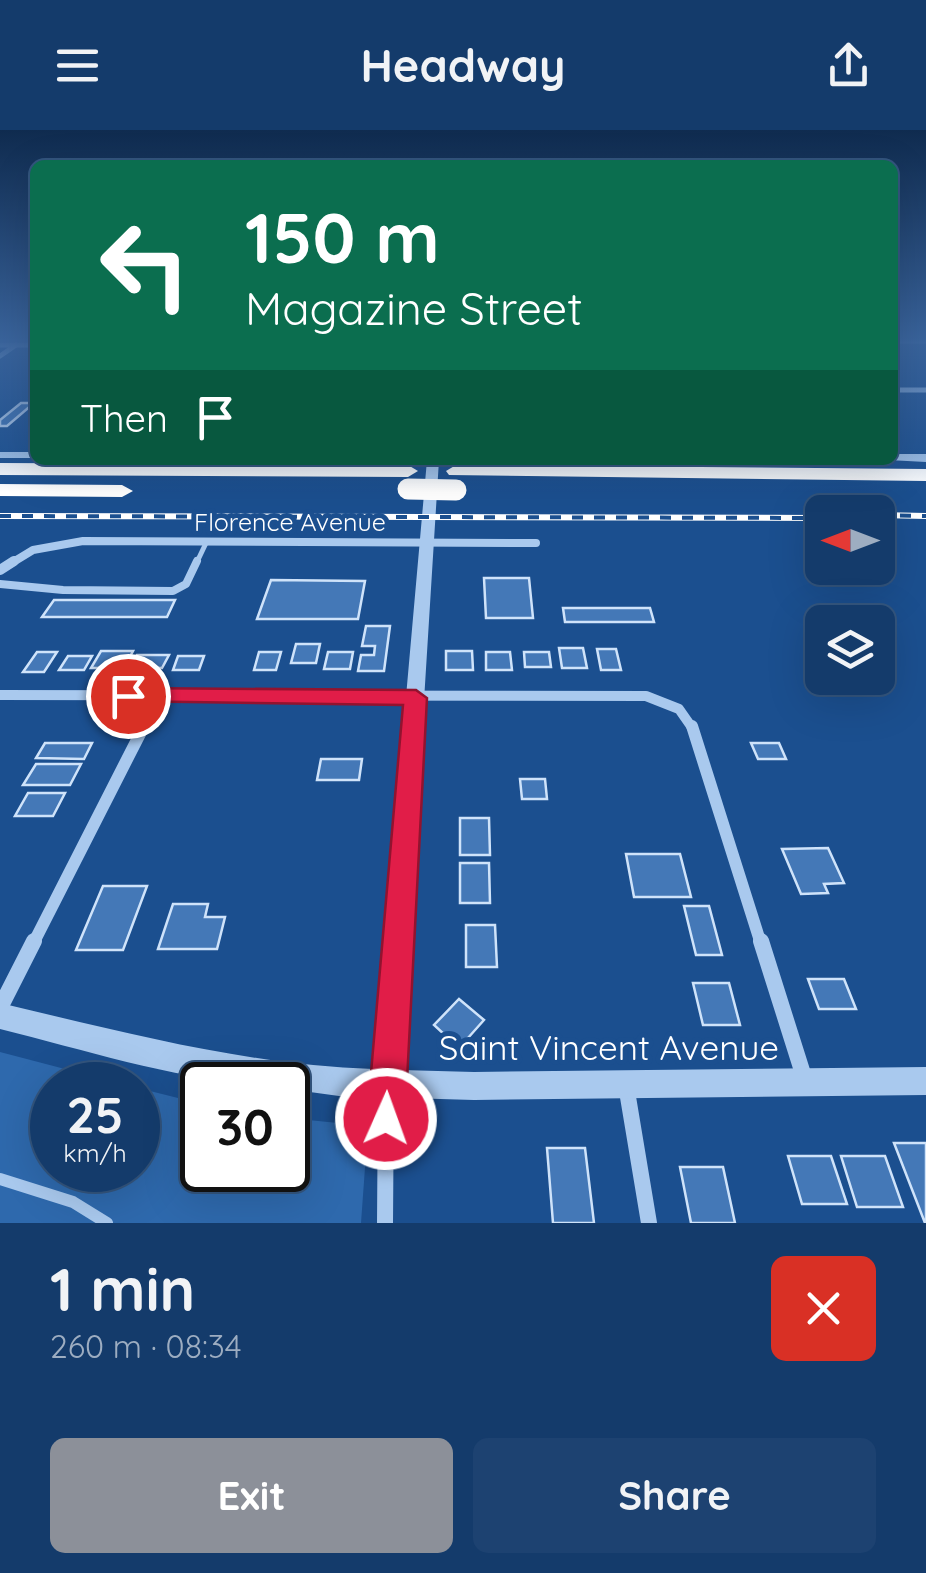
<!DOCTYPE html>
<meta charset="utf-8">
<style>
:root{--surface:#143b6b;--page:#1d4271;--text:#f1f3f6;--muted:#9dadc1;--line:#33557e;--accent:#8c9099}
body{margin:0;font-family:Quicksand,sans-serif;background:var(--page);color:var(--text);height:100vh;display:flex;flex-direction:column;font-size:38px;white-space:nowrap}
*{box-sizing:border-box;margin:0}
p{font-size:32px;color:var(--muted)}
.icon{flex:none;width:55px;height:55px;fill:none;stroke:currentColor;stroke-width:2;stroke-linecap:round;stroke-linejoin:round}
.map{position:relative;height:1093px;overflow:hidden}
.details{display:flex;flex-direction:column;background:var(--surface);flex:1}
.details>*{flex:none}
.banner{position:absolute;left:30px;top:30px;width:868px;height:305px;border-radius:15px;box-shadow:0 10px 40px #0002,0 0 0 2px var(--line);background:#0b6e4f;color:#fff;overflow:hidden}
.needle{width:65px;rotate:270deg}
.controls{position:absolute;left:805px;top:365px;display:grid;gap:20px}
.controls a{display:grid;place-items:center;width:90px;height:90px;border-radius:15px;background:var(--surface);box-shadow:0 10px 40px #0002,0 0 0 2px var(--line);font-size:50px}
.speed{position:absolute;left:30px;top:932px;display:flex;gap:20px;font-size:50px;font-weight:700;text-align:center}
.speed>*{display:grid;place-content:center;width:130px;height:130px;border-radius:50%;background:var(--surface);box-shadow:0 10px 40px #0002,0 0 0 2px var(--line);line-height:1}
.speed small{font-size:25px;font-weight:400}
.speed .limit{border:5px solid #111;border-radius:15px;background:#fff;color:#111}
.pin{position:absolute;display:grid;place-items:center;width:85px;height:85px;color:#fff;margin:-42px;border:5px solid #fff;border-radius:50%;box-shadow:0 2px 10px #0007}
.me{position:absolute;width:110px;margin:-55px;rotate:2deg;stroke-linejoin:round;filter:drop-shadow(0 0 8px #0008)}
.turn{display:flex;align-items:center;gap:35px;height:210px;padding:0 50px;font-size:45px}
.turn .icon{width:130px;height:130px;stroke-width:2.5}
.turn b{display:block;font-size:70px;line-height:85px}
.then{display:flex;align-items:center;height:95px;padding:0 50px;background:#0003;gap:20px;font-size:38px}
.round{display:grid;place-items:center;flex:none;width:105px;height:105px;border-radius:15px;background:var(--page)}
.overview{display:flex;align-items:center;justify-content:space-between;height:170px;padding:0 50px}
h1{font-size:60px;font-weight:800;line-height:75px}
.cta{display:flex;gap:20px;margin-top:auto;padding:20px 50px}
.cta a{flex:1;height:115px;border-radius:15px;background:var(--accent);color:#fff;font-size:40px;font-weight:800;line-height:115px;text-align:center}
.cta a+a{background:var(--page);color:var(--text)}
header{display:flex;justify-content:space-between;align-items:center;height:130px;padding:0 50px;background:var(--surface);font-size:45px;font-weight:800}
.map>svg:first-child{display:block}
.green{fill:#2e69ad}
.building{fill:#4478b7;stroke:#cfe3fa;stroke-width:2.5}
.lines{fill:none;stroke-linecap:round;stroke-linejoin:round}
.service-far3{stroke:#a9c9ee;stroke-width:4}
.service-far2{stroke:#a9c9ee;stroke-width:5}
.service-far1{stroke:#a9c9ee;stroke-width:8}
.service{stroke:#a9c9ee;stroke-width:12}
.minor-far4{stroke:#a9c9ee;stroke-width:5}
.minor-far3{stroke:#a9c9ee;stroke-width:8}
.minor-far2{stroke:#a9c9ee;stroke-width:10}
.minor-far1{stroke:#a9c9ee;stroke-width:12}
.minor{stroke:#a9c9ee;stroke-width:16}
.tertiary{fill:#a9c9ee;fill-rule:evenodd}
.motorway{fill:#fff;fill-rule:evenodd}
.rail-casing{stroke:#fff;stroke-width:6}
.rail{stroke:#1b4f8f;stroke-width:4;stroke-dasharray:11;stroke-linecap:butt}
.motorway-bridge{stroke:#fff;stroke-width:21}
.route{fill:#e11d48;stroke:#92132f;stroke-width:2.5}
.labels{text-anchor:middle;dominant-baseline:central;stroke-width:10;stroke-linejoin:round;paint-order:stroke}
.far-street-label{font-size:25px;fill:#fff;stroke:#1b4f8f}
.near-street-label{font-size:35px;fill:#fff;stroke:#1b4f8f}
</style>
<header><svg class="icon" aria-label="menu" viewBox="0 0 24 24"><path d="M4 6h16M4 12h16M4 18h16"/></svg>Headway<svg class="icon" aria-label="share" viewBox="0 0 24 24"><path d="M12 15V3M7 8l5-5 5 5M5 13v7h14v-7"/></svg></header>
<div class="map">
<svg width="926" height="1093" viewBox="0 0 926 1093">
<rect width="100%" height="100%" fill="#1b4f8f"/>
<!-- green -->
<path class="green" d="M0,922L126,955H52V1040H138V958L202,974V1040H288V988L368,996L361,1093H0Z"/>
<!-- building -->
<g class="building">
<path d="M21,273H34L7,296H0V290Z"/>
<path d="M484,448H529L533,488H486Z"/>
<path d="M271,450L365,451L358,489H257Z"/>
<path d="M54,470H175L167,487H42Z"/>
<path d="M563,478H650L654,492H565Z"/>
<path d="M366,496H390L384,541H358L361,525H374L375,516H362Z"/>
<path d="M296,514H320L316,533H291Z"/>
<path d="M559,518H583L587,538H562Z"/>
<path d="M597,519H616L621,540H601Z"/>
<path d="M101,521H133L124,538H91Z"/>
<path d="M446,521H472L473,540H446Z"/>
<path d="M37,522H57L44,542H23Z"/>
<path d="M259,522H281L276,540H254Z"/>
<path d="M328,522H353L350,539H324Z"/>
<path d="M486,522H510L512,540H486Z"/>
<path d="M524,522H549L551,537H525Z"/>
<path d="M137,525H169L162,538H130Z"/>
<path d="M68,526H92L84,540H59Z"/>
<path d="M178,526H204L199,540H173Z"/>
<path d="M45,613H92L84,629L36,628Z"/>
<path d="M751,613H779L786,629H758Z"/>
<path d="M321,629H362L359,650H317Z"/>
<path d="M36,634H81L70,655H23Z"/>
<path d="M520,649H545L547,669H522Z"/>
<path d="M28,663H65L53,686H15Z"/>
<path d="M460,688H489L490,725H460Z"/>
<path d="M828,718L844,753L824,754L828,763L801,764L782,719Z"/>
<path d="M626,724H680L691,767H634Z"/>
<path d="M460,733H489L490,773H460Z"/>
<path d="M103,756H147L123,820H76Z"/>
<path d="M173,774H208L205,787H225L217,819H158Z"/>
<path d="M684,776H709L722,825H696Z"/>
<path d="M466,795H495L497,837H466Z"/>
<path d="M808,849H844L856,879H819Z"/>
<path d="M693,853H729L740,895H703Z"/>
<path d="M459,869L484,890L459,918L434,895Z"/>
<path d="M894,1013H926V1093H925Z"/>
<path d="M547,1018H585L594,1093H553Z"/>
<path d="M788,1026H831L847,1074H802Z"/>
<path d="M841,1026H885L903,1077H857Z"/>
<path d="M680,1037H723L735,1093H691Z"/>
</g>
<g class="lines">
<!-- service-far3 -->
<path class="service-far3" d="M31,296L35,293"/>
<!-- service-far2 -->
<path class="service-far2" d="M196,434L207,411"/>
<!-- service-far1 -->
<path class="service-far1" d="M0,454L63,460L173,461L186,454L197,431"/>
<!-- service -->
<path class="service" d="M0,1049L73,1072L107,1093"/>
<!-- minor-far4 -->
<g class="minor-far4">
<path d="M892,211H926"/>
<path d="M0,215H35"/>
<path d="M0,226L16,215"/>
<path d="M892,260H926"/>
</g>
<!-- minor-far3 -->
<path class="minor-far3" d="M10,434L33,420L83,411L536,413"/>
<!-- minor-far2 -->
<g class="minor-far2">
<path d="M0,440L14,431"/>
<path d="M0,565L646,566L679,579L693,599"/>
<path d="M143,599L160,566"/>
</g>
<!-- minor-far1 -->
<g class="minor-far1">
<path d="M692,596L761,814"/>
<path d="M33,814L144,596"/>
</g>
<!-- minor -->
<g class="minor">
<path d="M761,811L804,947"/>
<path d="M0,878L34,811"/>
<path d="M626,955L649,1093"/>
<path d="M385,1093L386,955"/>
</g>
<!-- tertiary -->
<g class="tertiary">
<rect x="0" y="322" width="35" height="6"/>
<path d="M892,324H926V332L888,330H892Z"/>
<path d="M427,330H439L401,940L474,942L926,937V965L474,970L339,966L288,959V955C190,955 94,922 0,899V873C123,902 246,935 373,939Z"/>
</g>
<!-- motorway -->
<g class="motorway">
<path d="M0,333L408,335L418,341L408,347L0,345Z"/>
<path d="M456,335L926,339V351L449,345L446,341Z"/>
<path d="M0,354L122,355L133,361L122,367L0,366Z"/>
</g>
<!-- rail casing -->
<g class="rail-casing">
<g id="rail">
<path d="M878,385L926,386"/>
<path d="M0,386L822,388"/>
</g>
</g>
<!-- rail -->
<use href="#rail" class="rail"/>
<!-- motorway-bridge -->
<path class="motorway-bridge" d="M408,359L456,360"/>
</g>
<!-- sky -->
<linearGradient id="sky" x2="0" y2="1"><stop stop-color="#0f2b4f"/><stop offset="0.58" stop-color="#39639b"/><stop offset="1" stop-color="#39639b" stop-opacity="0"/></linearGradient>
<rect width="926" height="362" fill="url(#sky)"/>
<!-- route -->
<path class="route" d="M128,558L416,560L427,568L405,989L399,1002L386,1008L372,1002L367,989L403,575L120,571L117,566L120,560Z"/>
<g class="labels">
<!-- far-street labels -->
<g class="far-street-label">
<text x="290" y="391">Florence Avenue</text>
</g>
<!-- near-street labels -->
<g class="near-street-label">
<text x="609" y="917">Saint Vincent Avenue</text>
</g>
</g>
</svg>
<div class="controls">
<a><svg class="needle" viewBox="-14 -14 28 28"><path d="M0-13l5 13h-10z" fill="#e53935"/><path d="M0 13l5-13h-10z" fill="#9dadc1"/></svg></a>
<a><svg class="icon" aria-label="layers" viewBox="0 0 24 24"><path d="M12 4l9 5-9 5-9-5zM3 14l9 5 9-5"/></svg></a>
</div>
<div class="speed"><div>25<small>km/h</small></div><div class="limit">30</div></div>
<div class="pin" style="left:128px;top:566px;background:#d93025"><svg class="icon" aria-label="arrive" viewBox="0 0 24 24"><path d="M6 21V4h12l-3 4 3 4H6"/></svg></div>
<svg class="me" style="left:386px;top:989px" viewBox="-20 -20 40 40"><circle r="17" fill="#e11d48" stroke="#fff" stroke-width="3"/><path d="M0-11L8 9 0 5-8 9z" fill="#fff"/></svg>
<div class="banner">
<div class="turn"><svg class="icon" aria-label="left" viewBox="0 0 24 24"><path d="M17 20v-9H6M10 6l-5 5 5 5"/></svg><div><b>150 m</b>Magazine Street</div></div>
<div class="then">Then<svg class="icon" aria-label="arrive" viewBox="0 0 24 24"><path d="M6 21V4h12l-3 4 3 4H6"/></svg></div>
</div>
</div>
<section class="details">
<div class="overview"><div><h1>1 min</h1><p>260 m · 08:34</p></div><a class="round" style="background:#d93025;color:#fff"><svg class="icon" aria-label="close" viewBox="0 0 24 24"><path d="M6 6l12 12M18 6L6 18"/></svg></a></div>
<div class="cta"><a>Exit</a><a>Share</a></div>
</section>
